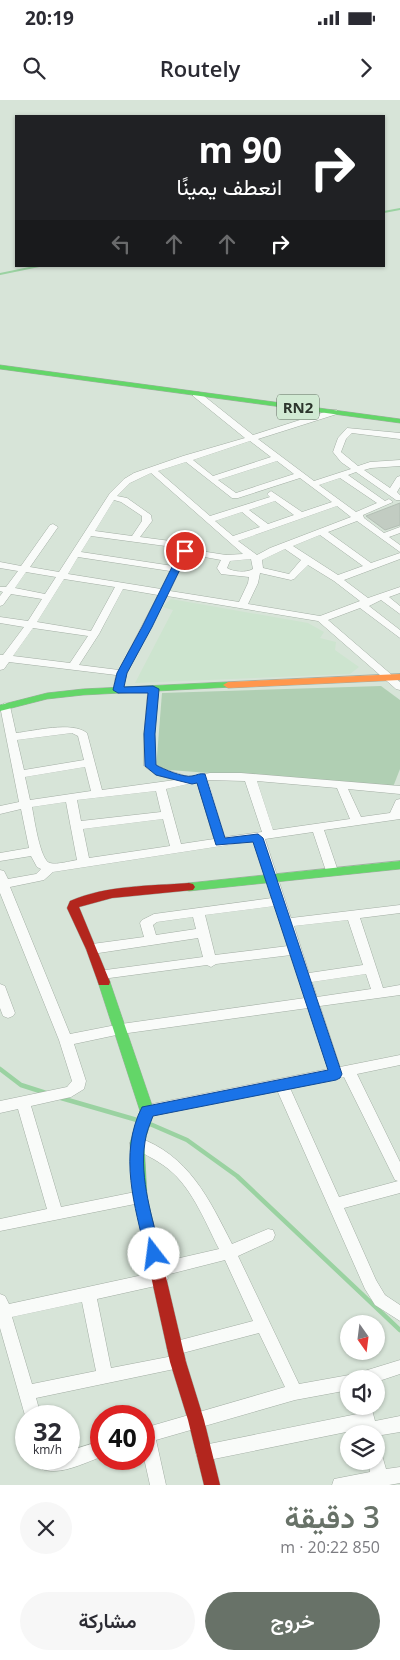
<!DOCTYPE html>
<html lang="ar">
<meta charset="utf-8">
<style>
:root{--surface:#fff;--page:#f7f7f7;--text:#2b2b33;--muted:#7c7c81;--accent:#687268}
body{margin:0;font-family:"Open Sans",Vazirmatn,sans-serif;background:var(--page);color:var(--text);direction:rtl;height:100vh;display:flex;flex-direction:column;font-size:19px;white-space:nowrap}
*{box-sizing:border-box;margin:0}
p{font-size:16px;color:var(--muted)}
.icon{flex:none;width:28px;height:28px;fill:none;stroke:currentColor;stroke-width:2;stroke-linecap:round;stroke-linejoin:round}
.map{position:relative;height:1385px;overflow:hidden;direction:ltr}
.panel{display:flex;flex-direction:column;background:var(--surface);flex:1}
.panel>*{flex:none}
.top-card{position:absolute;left:15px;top:15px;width:370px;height:152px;border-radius:0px;box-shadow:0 1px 4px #0004;direction:rtl;background:#202124;color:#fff;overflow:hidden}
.needle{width:32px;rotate:166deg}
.tools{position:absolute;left:340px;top:1215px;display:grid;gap:10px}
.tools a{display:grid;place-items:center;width:45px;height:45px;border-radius:50%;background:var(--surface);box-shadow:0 1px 4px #0004;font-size:25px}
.speed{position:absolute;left:15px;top:1305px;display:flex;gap:10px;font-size:25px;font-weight:700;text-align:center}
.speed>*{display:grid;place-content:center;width:65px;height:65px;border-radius:50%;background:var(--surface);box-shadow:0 1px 4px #0004;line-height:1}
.speed small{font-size:12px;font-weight:400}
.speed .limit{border:8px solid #d22;background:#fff;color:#111}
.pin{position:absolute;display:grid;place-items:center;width:42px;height:42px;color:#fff;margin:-21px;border:2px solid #fff;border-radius:50%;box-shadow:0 1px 5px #0007}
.me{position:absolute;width:55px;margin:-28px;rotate:345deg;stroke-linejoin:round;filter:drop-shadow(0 0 4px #0008)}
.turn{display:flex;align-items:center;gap:18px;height:105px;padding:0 20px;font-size:22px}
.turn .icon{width:65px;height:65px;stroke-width:2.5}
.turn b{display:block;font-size:35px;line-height:42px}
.lanes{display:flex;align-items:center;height:48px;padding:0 20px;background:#0003;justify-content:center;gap:25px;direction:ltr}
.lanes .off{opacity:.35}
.round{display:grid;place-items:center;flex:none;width:52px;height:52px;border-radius:26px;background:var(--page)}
.headline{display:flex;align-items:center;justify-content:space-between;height:85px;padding:0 20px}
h1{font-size:30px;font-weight:600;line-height:38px;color:var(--accent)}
.action{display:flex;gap:10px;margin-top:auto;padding:10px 20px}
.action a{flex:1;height:58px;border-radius:30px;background:var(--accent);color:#fff;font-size:20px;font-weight:600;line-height:58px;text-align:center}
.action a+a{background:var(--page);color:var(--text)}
.status{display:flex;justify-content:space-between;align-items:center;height:35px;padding:0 25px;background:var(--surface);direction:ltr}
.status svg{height:14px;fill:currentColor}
header{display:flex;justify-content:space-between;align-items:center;height:65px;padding:0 20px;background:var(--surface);font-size:22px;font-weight:600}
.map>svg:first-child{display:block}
.built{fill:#cde4cf}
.green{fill:#b0cfb3}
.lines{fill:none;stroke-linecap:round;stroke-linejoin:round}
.stream-far1{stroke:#9ad2a1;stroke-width:2}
.stream{stroke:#9ad2a1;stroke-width:4.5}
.building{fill:#c2ccc2;stroke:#b3beb4}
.street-casing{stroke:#a3aea4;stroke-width:1}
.fast-casing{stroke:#a3aea4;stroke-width:1}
.slow-casing{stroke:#a3aea4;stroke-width:1}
.jam-casing{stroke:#a3aea4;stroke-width:1}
.street{fill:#f9fbf9;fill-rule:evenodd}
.fast{fill:#63d668;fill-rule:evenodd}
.slow{fill:#ff974d;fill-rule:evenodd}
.jam{fill:#b3261e;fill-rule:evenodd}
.route{fill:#1a73e8;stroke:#114b97}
.labels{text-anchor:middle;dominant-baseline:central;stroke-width:4;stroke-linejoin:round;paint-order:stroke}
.shield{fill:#d1ead3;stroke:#5e6b5e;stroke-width:1}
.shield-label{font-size:15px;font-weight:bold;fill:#2c352c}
</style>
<div class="status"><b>20:19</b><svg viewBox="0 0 49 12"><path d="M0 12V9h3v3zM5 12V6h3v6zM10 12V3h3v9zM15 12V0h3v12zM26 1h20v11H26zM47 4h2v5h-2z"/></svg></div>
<header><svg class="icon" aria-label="forward" viewBox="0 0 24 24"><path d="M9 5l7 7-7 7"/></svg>Routely<svg class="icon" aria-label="search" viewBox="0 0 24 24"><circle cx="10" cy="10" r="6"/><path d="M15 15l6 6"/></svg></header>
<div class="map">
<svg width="400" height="1385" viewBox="0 0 400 1385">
<rect width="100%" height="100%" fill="#d7e4d8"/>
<!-- built -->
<path class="built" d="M171,499L308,523L324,532L320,538L336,542L335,550L359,567L350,574L135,583L173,510L162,507Z"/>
<!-- green -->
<path class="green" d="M381,586L400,600V669L393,687L156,669L162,593Z"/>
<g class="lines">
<!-- stream-far1 -->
<g class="stream-far1">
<path d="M384,112L400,109"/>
<path d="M0,174L39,166"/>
</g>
<!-- stream -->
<g class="stream">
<path d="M0,969L21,985L46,993"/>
<path d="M61,998L137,1020"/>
<path d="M150,1024L187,1040L237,1076L400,1230"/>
</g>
</g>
<!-- building -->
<path class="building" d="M400,403V425L385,430L366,416Z"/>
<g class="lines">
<!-- street casing -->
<g class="street-casing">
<g id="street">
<path d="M193,292H199L253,335L331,310H337V314L258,339L314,381L351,369L341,362L333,352L338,338L347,328L400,333V339L352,333L346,339L341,352L358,366L370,362L400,360V366L371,368L364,370L390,388L397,377L400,376V387L397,392L400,395V400H396L356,372L348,375L385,401L389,399L393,402L363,415L364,418L384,433L400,427V433L389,437L400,445V452L357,421L328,432L371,463L400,453V459L344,480L368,498L400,487V493L389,497L400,506V514L381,500L369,506L400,530V538L360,508L328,520L400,582V590L396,589L318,521L167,496L127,573L122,592L118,593L113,590L116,575L9,562L4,569L0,570V555H3L24,527L0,523V517L28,521L42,499L11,494L3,505L0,506V496L3,492L0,491V487H6L18,471L0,468V462L21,466L50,425L53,424L58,427L30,467L59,472L110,393L124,379L134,373L183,356L245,338L193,296ZM250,341L271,357L213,376L193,360ZM277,361L294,374L236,393L218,380ZM186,362L232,398H238L300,378L332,402L302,412L271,391L267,394L270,397L210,416L158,371ZM151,373L243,454L226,455L188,449L178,442L140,437L152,421L151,415L127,398L117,396L130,383ZM340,378L377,403L356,412L319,385ZM114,400L121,402L142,416V421L132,436L95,431ZM275,401L294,415L268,424L249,410ZM337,406L351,417L270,448L257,455L238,441ZM242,412L260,427L233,436L215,421ZM320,435L363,466L338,475L293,446ZM91,436L173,447L180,452L173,466L81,452ZM285,449L301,460L289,474L263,468L262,460ZM188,454L221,460L217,468L221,474L249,477L248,483L239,502L170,491ZM78,457L170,471L161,489L68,474ZM251,459L253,469C246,473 233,472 227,468L230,461ZM308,465L334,481L360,501L320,516L248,504L258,483L260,473L291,480L294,479ZM26,472L56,477L45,494L15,488ZM64,479L115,487L91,531L37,522ZM123,489L158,495L119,570L79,565L99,534ZM33,528L88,536L70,563L13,556Z"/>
<path d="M153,586L158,589L154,634L155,664L164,669L189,677L210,673H241L400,686V694L348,689L361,717L390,713L396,700L400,699V719L324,730L338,771L336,774H328L326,771L313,732L265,739L291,818L400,805V813L360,818L383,888L400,885V895L320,906L340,967L400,955V965L357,974L400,1062V1093L344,1108L376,1180L385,1195L400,1205V1221L375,1205L365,1189L277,990L147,1017L142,1015L140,1011L142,1007L147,1005L328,969L308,908L121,934L74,944L86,981L84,989L71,997L31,1006L61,1107L140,1091L145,1093L147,1097L145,1101L140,1103L0,1131V1119L47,1109L18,1009L0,1013V1001L67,987L72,981L59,940L0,793V770L4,771L8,779L36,774L41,769L37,767L31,756L0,761V753L29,748L21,709L0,714V706L19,702L0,606L5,603L10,606L16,633C34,631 72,621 87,633L102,690L175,680L156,675L144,666V634L148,589ZM72,633L78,636L84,660L24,670L17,640ZM85,667L91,691L30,700L25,677ZM208,680L245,681L262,732L225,737ZM257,681L337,688L350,719L273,730ZM197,682L214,739L181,744L166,689ZM156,691L161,712L81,721L77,700ZM66,702L77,760C70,761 57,765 50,763C40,761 34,717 32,707ZM163,719L170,746L89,758L83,729ZM254,741L272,798L154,814L142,820L140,823L144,837L92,844L88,846L86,849L88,852L92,854L198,838L203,857L98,871L96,874L98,877L102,879L207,865L211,867L216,864L291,855L305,898L121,924L70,934L10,787L44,780L53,772ZM275,806L288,846L215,855L205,815ZM193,817L196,829L156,835L153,825L157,822ZM348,820L363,865L309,873L294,826ZM366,874L371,889L317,897L312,882ZM344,977L395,1080L398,1081L339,1097L290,988Z"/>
<path d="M0,884L5,886L6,889L15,913L13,916L8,918L3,916L0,908Z"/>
<path d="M137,1037C189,1055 209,1099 232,1144L268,1129L273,1130L275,1135L273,1140L238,1156L299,1284L349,1275L354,1277L355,1274L361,1272L400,1260V1274L376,1282V1279H349V1290L295,1300L156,1340L166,1385H150L144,1358V1328L285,1287L259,1233L175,1255L169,1253L167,1248L169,1243L253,1221L225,1160L166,1175L168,1178L165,1183L160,1185L97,1199L111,1268L178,1255L184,1257L186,1262L184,1267L36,1298L41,1316H26V1319L0,1228V1194L5,1196L9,1204L152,1173L150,1170L153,1165L158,1163L219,1149C204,1120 191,1084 163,1065C153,1058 142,1053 132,1047L130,1043L132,1039ZM82,1202L96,1271L32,1284L12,1217Z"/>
<path d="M355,1306H371L375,1321L400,1316V1332L376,1336V1334H362L361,1329L204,1361L198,1359L196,1353L198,1347L204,1345L357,1314Z"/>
<path d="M101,1341V1357C84,1363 60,1376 42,1369L38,1359H69V1351Z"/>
<path d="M376,1353L382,1355L386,1369L400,1367V1383L389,1385H332L334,1379L370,1372L368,1361H376Z"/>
</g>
</g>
<!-- fast casing -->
<g class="fast-casing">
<g id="fast">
<path d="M0,265L400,319V323L0,269Z"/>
<path d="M228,582L232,583L233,585L232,587L83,595L47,599L0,611V605L47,593L83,589Z"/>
<path d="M400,761V769L189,791L185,790L183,787L185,784L189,783Z"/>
<path d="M104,877L109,879L110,882L154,1011L144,1043L147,1097L153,1122L151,1126L146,1128L141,1126L133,1097L130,1043L140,1011L98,882L99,879Z"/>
</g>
</g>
<!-- slow casing -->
<g class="slow-casing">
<path id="slow" d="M400,574V580L228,588L223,585L228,582Z"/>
</g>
<!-- jam casing -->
<g class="jam-casing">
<g id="jam">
<path d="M189,783L193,784L195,787L193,790L112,798L79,807L110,882L109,885H99L86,849L67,808L70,801C107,785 150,786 189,783Z"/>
<path d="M146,1116L151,1118L153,1122L186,1262L204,1320L220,1385H204L188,1320L170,1262L139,1122L141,1118Z"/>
</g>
</g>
<!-- street -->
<use href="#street" class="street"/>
<!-- fast -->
<use href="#fast" class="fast"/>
<!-- slow -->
<use href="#slow" class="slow"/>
<!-- jam -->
<use href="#jam" class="jam"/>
</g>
<!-- route -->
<path class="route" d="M185,448L189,451L152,527L127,573L124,587L153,586L159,589L155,634L156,665C163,669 184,678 192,676C198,675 199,673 205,674L225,738L258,734L263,738L342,974L340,978L336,980L153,1016C150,1024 146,1033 145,1042C139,1079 153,1119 161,1154L159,1159L154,1161L149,1159L146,1154C135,1107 118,1054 142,1007L328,970L253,742L216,745L197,683L192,684L156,675L145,666L144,634L148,593H118L113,590L117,573L142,527L180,451Z"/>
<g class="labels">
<!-- shield labels -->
<rect class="shield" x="277" y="294.5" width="42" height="25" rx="4"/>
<g class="shield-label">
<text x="298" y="307">RN2</text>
</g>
</g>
</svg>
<div class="tools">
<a><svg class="needle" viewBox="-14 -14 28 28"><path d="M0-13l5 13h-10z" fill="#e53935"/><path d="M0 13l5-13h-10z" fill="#7c7c81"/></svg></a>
<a><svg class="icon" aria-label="sound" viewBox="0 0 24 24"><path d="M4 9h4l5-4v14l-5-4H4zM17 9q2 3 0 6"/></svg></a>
<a><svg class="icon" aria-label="layers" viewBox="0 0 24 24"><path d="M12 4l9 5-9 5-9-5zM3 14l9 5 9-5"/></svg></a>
</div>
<div class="speed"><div>32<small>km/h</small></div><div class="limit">40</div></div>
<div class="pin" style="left:185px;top:451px;background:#d93025"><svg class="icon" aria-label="arrive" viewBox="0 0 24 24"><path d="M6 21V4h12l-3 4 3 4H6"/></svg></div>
<svg class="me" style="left:154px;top:1154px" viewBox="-20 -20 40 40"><circle r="19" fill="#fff"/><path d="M0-13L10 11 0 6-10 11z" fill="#1a73e8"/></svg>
<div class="top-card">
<div class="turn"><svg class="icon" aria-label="right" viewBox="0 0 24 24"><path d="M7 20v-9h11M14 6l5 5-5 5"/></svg><div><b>90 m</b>انعطف يمينًا</div></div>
<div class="lanes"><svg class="icon off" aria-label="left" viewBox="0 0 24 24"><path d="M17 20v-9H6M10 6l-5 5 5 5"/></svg><svg class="icon off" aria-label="ahead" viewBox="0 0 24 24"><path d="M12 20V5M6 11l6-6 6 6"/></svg><svg class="icon off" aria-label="ahead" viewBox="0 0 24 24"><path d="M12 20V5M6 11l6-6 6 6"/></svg><svg class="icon" aria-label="right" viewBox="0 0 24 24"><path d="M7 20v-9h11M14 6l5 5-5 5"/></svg></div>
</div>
</div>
<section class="panel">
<div class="headline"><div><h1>3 دقيقة</h1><p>850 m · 20:22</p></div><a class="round"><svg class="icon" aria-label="close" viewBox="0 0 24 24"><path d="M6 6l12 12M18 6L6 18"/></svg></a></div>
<div class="action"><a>خروج</a><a>مشاركة</a></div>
</section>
